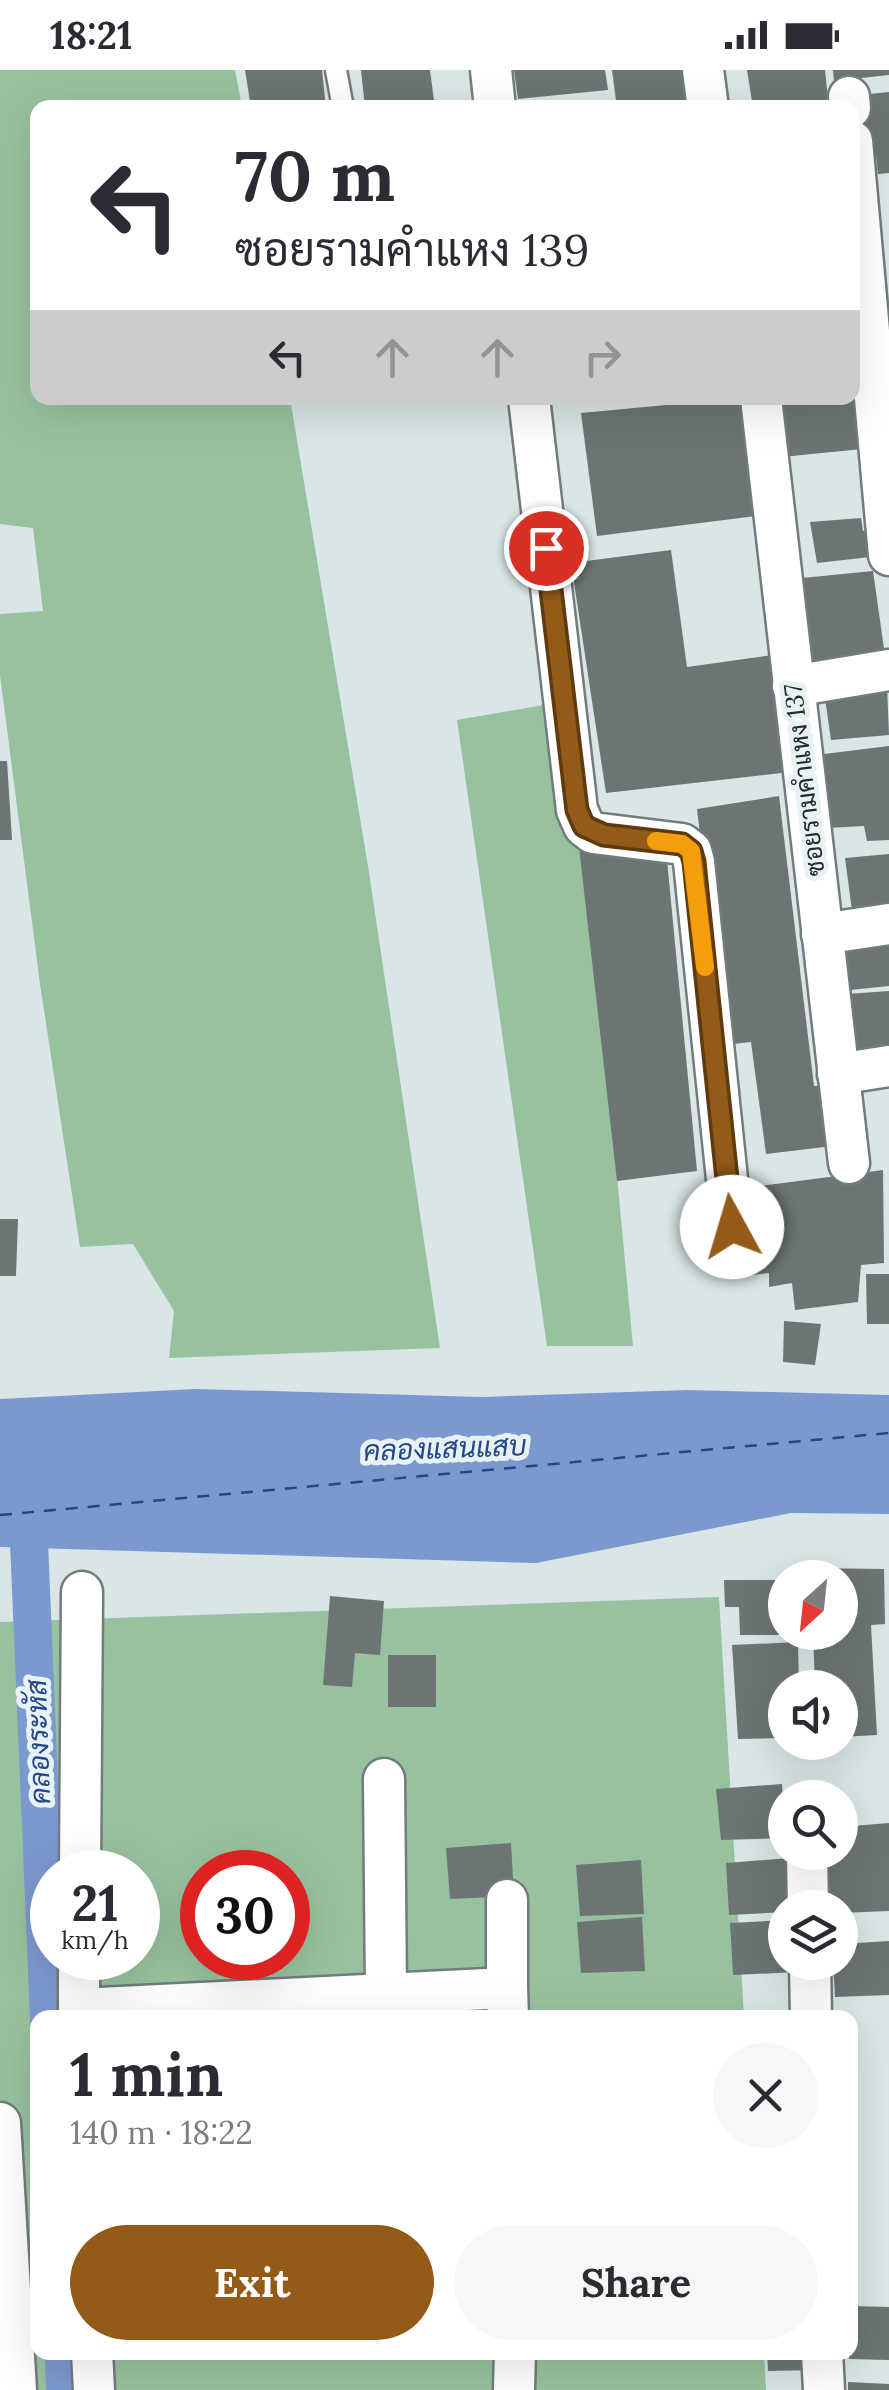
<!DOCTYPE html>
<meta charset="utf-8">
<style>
:root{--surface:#fff;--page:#f7f7f7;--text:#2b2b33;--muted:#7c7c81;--accent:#945a17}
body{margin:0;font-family:Lora,Sarabun,serif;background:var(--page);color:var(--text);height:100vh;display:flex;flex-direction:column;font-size:38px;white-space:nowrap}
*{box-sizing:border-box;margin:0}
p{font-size:32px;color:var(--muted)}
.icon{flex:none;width:55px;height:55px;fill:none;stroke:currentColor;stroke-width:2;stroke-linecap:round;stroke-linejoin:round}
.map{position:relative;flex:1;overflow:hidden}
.panel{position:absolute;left:30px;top:1940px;width:828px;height:350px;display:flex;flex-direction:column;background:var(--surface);border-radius:20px;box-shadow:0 10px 40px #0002}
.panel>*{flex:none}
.top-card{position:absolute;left:30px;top:30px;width:830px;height:305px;border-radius:20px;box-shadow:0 10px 40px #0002;background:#fff;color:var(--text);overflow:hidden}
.needle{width:65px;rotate:207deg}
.fabs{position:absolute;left:768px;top:1490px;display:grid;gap:20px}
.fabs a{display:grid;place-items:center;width:90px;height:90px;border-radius:50%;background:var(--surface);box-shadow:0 10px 40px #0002;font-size:50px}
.speed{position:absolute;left:30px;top:1780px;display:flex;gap:20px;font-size:50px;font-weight:700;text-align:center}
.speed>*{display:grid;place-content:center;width:130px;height:130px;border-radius:50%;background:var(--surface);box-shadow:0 10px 40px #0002;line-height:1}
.speed small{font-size:25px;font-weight:400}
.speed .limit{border:15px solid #d22;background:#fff;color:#111}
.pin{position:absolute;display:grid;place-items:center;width:85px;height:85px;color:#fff;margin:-42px;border:5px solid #fff;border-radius:50%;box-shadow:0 2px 10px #0007}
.me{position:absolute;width:110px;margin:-55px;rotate:354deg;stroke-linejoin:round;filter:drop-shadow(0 0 8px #0008)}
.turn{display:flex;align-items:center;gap:35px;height:210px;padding:0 40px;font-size:45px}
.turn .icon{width:130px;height:130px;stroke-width:2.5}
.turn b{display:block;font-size:70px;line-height:85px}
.lanes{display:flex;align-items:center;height:95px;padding:0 40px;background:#0003;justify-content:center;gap:50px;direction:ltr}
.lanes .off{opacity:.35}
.round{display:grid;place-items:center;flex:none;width:105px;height:105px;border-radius:52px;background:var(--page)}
.summary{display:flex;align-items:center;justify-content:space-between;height:170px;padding:0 40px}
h1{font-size:60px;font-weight:800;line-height:75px}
.action{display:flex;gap:20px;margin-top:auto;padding:20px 40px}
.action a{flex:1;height:115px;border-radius:60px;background:var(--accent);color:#fff;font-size:40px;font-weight:800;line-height:115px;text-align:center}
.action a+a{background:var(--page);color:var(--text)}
.status{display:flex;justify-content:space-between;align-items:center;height:70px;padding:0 50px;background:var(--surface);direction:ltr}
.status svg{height:28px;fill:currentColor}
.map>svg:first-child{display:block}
.green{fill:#98c29f;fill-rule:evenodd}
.water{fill:#7c99cf}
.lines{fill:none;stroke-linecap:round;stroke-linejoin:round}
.canal{stroke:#7c99cf;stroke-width:38}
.ferry{stroke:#254688;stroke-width:2.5;stroke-dasharray:12 10;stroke-linecap:butt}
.building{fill:#6c7573}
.lane-casing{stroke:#727c7d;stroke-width:25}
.street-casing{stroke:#727c7d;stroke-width:45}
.lane{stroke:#fff;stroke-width:20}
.street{stroke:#fff;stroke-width:40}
.route-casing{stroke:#603a0f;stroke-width:25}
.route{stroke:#945a17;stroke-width:18}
.slow{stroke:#f59e0b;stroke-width:18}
.labels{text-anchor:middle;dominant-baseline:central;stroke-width:10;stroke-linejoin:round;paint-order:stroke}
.street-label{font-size:25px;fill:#262a2a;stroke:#e6f2f3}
.water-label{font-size:28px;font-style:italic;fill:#254688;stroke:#e6f2f3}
</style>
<div class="status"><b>18:21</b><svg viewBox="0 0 49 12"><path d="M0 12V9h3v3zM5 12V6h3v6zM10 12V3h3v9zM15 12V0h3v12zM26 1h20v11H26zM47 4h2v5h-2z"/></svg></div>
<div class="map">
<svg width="889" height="2320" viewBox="0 0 889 2320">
<rect width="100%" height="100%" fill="#d9e5e6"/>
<!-- green -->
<g class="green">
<path d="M0,0H235L242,37L38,38V328H290L368,796L440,1278L169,1288L174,1241L133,1174L80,1177L40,914L0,605V544L43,541L33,458L0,454Z"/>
<path d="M572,630L633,1276H547L457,650Z"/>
<path d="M719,1527L744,1947L38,1948V2282L764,2283L766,2320H0V1552ZM52,1802H138V1888H52ZM202,1802H288V1888H202Z"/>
</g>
<!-- water -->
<path class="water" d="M196,1319L482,1327L687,1320L889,1325V1444L791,1443L536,1493L0,1477V1329Z"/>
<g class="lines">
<!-- canal -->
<g class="canal">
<path d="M27,1425L49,1948"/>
<path d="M64,2282L65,2320"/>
</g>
<!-- ferry -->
<path class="ferry" d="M0,1445L889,1363"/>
</g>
<!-- building -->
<g class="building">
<path d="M245,0H322L326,38H251Z"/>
<path d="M361,0H430L435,38H365Z"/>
<path d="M514,0H605L608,20L518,29Z"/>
<path d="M612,0H698L701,34L685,38H617Z"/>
<path d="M747,0H825L829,38H753Z"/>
<path d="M833,0H889V5L834,11Z"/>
<path d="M889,22V103L878,104L876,86L863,87L857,38L871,36L869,24Z"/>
<path d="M852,311H855L862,379L782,387L775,328H852Z"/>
<path d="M741,328L756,446L597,466L581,343Z"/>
<path d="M861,448L863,461L878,460L879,486L817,493L810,452Z"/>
<path d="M671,480L687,597L772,585L790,702L606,723L571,493Z"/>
<path d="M873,501L886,593L806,600L792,509Z"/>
<path d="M887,615L889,665L831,670L824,621Z"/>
<path d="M889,676V770L867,771L864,756L828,758L816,685Z"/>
<path d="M0,691H7L12,770H0Z"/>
<path d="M779,726L814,1016L835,1015L841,1075L766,1084L751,972L724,975L697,739Z"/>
<path d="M579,777L667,790L697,1101L617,1111Z"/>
<path d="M889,784V844L853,848L845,788Z"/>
<path d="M889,862V916L850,920L845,867Z"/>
<path d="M889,921V977L853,980L847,924Z"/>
<path d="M883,1100L884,1193L861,1195L858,1232L795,1240L792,1213L769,1217V1203L752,1205L745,1163L758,1161L753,1117Z"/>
<path d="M0,1149H18L16,1206H0Z"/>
<path d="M866,1204H889V1254H867Z"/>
<path d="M784,1251L821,1254L815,1295L783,1292Z"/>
<path d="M810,1498L884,1499L885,1554L871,1555L877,1665L840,1667V1618H815L813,1562H840V1508H811Z"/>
<path d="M724,1510H785V1565H740L739,1537H725Z"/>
<path d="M330,1526L384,1531L380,1585L355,1583L352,1617L323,1615Z"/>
<path d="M798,1572L799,1618H785V1668L738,1669L732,1575Z"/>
<rect x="388" y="1585" width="48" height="52"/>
<path d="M782,1714L785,1768L721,1770L716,1719Z"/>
<path d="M889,1753V1841L840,1843V1838H828L824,1782H840V1757Z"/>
<path d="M511,1773L514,1826L450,1829L446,1778Z"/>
<path d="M790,1788L793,1838H785V1842L729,1845L726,1793Z"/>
<path d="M641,1790L644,1844L580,1846L576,1795Z"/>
<path d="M642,1847L645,1901L581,1903L577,1852Z"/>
<path d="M785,1850V1892H797L798,1902L733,1905L730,1853Z"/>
<path d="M889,1871V1925L835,1927L833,1892H840V1874Z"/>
<path d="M850,2236L889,2237V2290L849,2289Z"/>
<path d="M767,2282H818L819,2300L768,2301Z"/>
<path d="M848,2312L889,2314V2320H848Z"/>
</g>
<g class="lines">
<!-- lane casing -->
<g class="lane-casing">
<path id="lane" d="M336,0L343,38"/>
</g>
<!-- street casing -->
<g class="street-casing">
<g id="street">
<path d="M491,0L495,38"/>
<path d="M703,0L708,38"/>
<path d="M849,27L850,38"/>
<path d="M852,71L889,485"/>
<path d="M529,328L577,740L584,756L593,763L682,774L691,781L694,792L732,1157"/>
<path d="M761,328L849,1093"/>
<path d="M793,616L889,600"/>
<path d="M822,864L889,854"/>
<path d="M838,1004L889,996"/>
<path d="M384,1709L386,1924"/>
<path d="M807,1782L808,1838"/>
<path d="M80,1802L82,1522"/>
<path d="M810,1892L811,1948"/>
<path d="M507,1918V1830"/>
<path d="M79,1939L507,1918L508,1948"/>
<path d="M79,1948V1888"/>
<path d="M0,2053L16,2320"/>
<path d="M92,2282L94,2320"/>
<path d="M822,2282L824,2320"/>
<path d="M514,2320L515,2282"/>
</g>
</g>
<!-- lane -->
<use href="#lane" class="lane"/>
<!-- street -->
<use href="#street" class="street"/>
</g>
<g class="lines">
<!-- route casing -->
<g class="route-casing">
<path id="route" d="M546,478L577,740L584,756L604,765L682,774L691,781L694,792L732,1157"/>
</g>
<!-- route -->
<use href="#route" class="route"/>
<!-- slow -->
<path class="slow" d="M656,771L682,774L691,781L705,897"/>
</g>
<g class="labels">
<!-- street labels -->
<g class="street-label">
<text transform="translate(804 710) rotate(-97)">ซอยรามคำแหง 137</text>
</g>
<!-- water labels -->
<g class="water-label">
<text transform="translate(445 1378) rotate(-2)">คลองแสนแสบ</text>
<text transform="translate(38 1672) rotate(-92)">คลองระหัส</text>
</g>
</g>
</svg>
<div class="fabs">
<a><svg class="needle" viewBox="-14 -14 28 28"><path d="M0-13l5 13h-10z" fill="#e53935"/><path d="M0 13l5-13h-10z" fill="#7c7c81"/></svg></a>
<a><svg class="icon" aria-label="sound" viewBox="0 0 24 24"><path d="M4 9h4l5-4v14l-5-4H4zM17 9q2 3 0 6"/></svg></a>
<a><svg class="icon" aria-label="search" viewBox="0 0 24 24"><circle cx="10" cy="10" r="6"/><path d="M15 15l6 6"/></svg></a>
<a><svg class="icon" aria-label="layers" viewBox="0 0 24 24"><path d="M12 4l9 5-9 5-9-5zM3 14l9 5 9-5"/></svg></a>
</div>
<div class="speed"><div>21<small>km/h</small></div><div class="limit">30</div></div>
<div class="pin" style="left:546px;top:478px;background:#d93025"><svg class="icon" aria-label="arrive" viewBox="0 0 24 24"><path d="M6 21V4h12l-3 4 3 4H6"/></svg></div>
<svg class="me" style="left:732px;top:1157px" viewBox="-20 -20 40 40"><circle r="19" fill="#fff"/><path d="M0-13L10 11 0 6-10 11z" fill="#945a17"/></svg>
<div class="top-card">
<div class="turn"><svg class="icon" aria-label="left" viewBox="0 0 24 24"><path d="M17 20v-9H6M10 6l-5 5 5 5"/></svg><div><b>70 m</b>ซอยรามคำแหง 139</div></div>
<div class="lanes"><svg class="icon" aria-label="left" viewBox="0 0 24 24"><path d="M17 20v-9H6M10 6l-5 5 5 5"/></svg><svg class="icon off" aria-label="ahead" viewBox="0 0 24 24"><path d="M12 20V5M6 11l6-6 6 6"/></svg><svg class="icon off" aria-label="ahead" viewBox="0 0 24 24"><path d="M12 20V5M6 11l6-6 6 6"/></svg><svg class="icon off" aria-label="right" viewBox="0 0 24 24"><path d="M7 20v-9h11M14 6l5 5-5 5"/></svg></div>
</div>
<section class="panel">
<div class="summary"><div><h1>1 min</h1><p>140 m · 18:22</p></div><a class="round"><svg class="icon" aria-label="close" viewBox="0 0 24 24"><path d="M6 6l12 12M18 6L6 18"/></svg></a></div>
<div class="action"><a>Exit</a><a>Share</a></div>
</section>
</div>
